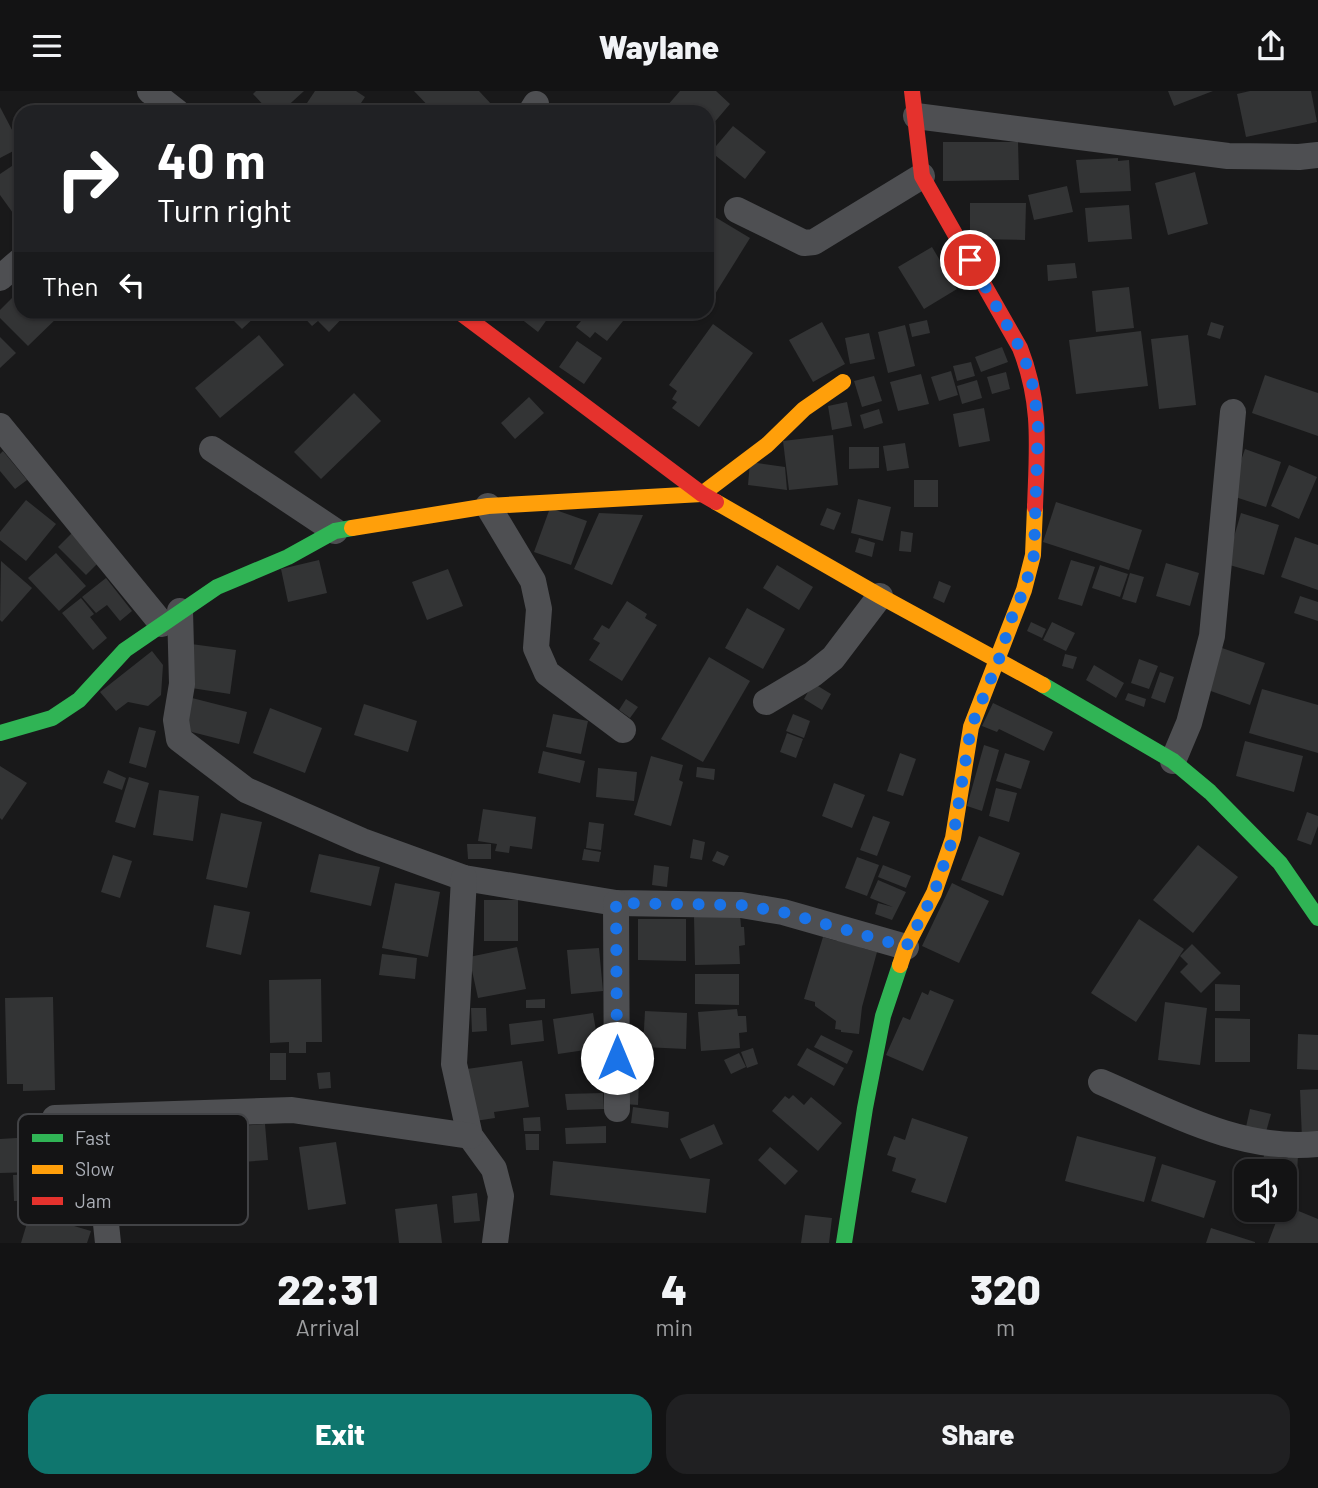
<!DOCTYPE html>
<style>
:root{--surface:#131314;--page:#202022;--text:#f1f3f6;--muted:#9d9ea0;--line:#323234;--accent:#0f766e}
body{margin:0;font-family:Barlow,sans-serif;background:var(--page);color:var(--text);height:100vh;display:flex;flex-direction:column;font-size:26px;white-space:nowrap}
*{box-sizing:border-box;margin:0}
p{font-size:23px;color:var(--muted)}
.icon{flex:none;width:38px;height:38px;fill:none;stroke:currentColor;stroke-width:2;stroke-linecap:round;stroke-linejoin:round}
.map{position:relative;height:1152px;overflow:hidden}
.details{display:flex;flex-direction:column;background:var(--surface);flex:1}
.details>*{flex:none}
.hud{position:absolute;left:14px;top:14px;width:700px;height:214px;border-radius:21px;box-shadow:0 2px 5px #0004,0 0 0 2px var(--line);background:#202124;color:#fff;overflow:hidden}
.controls{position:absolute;left:1234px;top:1068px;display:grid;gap:14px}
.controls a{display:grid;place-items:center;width:63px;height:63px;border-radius:14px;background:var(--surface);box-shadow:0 2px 5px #0004,0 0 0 2px var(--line);font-size:35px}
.pin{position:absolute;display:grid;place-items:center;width:60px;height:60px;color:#fff;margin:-30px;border:4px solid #fff;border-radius:50%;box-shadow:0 2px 7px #0007}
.me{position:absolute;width:77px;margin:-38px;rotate:0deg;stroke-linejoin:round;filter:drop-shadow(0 0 5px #0008)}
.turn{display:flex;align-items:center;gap:24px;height:147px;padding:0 28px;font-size:32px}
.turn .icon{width:91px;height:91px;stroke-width:2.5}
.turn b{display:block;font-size:49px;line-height:60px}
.then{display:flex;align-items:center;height:66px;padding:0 28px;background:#0003;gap:14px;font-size:26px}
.eta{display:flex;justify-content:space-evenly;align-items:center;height:119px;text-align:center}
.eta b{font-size:42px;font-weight:800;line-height:49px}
.primary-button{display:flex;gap:14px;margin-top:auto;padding:14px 28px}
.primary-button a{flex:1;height:80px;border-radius:21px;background:var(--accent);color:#fff;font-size:28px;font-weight:800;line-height:80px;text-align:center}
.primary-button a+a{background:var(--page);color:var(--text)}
header{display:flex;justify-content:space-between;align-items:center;height:91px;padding:0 28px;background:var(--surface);font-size:32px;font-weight:800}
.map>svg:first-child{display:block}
.building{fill:#333435}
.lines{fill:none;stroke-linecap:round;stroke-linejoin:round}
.street{stroke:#4e4f52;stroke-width:26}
.fast{stroke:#30b455;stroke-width:16}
.slow{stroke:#ff9f0a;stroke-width:16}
.jam{stroke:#e5322d;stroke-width:16}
.route{stroke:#1a73e8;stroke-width:12;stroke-dasharray:0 21.6}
.key{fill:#141415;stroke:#424346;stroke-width:2}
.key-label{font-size:19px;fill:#acb0b8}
</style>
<header><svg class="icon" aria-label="menu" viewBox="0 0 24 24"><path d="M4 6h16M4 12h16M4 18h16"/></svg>Waylane<svg class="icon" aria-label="share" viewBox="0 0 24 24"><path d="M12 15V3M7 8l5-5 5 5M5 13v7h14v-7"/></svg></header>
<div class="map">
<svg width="1318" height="1152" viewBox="0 0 1318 1152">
<rect width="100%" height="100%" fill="#19191a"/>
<!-- building -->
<g class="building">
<path d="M256,0H304L281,21H270L253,3Z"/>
<path d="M315,0H356L365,6L355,21H301Z"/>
<path d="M414,0H479L492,14L484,21H434Z"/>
<path d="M680,0H716L730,13L707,40V21H673L667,15Z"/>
<path d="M1168,0H1213L1174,15Z"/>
<path d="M1250,0H1311L1317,31L1246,46L1237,3Z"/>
<path d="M0,16L21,56L0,67Z"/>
<path d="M733,35L766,61L745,88L711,61Z"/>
<path d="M943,51H1018L1019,89L943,90Z"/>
<path d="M1118,67V70L1129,69L1131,100L1080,102L1076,69Z"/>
<path d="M21,69V126L18,129L0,104V83Z"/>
<path d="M1195,81L1208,133L1168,144L1155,92Z"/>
<path d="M1067,95L1073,121L1034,129L1028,104Z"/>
<path d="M970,112H1026L1025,149L970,148Z"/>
<path d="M1129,114L1132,148L1088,151L1085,117Z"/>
<path d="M715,126L750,147L707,216V140Z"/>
<path d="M932,156L957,198L924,218L898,176Z"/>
<path d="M1075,172L1077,187L1048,190L1047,174Z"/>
<path d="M21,182V220H58L61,223L28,255L0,227V219L20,199L9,187Z"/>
<path d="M1129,196L1134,237L1096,241L1092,200Z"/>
<path d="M238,220H256L258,223L242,238L231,227Z"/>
<path d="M298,220H349L329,241L318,230L312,235Z"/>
<path d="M525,220H553L538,241L520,227Z"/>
<path d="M579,220H631L607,250L595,241L590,247L576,236L581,230L575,226Z"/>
<path d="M927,229L930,242L912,246L909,233Z"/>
<path d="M822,231L845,273L813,291L789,249Z"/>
<path d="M1211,231L1224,235L1220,248L1207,244Z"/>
<path d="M713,233L753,262L699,336L672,317L677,311L672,308L677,300L669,294Z"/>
<path d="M905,234L915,275L888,282L878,241Z"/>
<path d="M1141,240L1148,295L1076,303L1069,249Z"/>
<path d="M869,242L875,268L850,273L845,247Z"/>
<path d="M259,244L284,274L220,327L195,297Z"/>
<path d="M1188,244L1196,314L1159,318L1151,248Z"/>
<path d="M0,246L16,262L0,277Z"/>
<path d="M577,250L602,267L584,293L559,276Z"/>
<path d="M1002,256L1008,271L981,281L975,266Z"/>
<path d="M971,271L975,285L957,290L953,275Z"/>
<path d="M951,280L958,304L939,310L931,286Z"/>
<path d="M1006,281L1010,298L992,303L987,286Z"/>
<path d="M921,283L929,313L898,320L890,291Z"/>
<path d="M1265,284L1318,302V345L1252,322Z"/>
<path d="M874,285L882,310L862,316L854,290Z"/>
<path d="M977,289L982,307L962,313L957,295Z"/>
<path d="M354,302L381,330L321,388L294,361Z"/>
<path d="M529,306L544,322L515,348L501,332Z"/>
<path d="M847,311L852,335L832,339L828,315Z"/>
<path d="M984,317L990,350L959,356L953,323Z"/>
<path d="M879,318L883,332L864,338L860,324Z"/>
<path d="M833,344L838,394L789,399L783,350Z"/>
<path d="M905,352L909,377L887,380L883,355Z"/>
<path d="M849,356H879V377L849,378Z"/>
<path d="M1245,358L1281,371L1266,416L1229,404Z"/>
<path d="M3,360L27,389L15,398L0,380V363Z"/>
<path d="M750,371L785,376L787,399L748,394Z"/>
<path d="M1289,374L1317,386L1299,428L1271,415Z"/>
<rect x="914" y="389" width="24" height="27"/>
<path d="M858,408L891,416L883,450L851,442Z"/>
<path d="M26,409L56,433L26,470L0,449V441Z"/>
<path d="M1056,411L1142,439L1129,479L1043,451Z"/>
<path d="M550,417L587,430L571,474L534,461Z"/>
<path d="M827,417L841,422L834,439L820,434Z"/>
<path d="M599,422L643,424L612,494L574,478Z"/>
<path d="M1241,422L1279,434L1264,484L1226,473Z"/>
<path d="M901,440L913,442L911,461L899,460Z"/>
<path d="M72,442L100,470L86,484L58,456Z"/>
<path d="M1295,446L1318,454V499L1281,486Z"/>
<path d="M859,447L875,452L872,466L855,461Z"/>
<path d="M56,462L86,495L59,520L28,487Z"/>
<path d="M319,469L327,502L288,511L281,478Z"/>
<path d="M1071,469L1095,476L1082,515L1058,508Z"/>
<path d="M1,470L32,497L2,531L0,529Z"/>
<path d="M1166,472L1199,482L1190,515L1156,505Z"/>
<path d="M777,474L813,496L799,519L763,497Z"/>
<path d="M1100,474L1128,483L1120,506L1092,497Z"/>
<path d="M448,478L463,515L427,529L412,491Z"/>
<path d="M1130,482L1144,486L1136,512L1122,508Z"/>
<path d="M106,487L132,520L120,530L107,514L96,522L82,506Z"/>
<path d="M939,490L951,495L944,512L933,507Z"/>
<path d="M1300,505L1318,511V530L1294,522Z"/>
<path d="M81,507L94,523L90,526L107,547L93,559L62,522Z"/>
<path d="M627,510L647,523L645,527L657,534L622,590L589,569L600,552L593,548L602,534L609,538Z"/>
<path d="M747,517L785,538L763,578L725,557Z"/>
<path d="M1031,531L1046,538L1042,547L1027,540Z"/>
<path d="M1052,531L1075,542L1066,560L1043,549Z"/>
<path d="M191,553L236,559L230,603L185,596Z"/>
<path d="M1222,557L1265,572L1250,614L1208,599Z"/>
<path d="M152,560L163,574L161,604L148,615L128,611L116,620L100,601Z"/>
<path d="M1065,563L1077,566L1073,578L1062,575Z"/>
<path d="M709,566L750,590L703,671L661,648Z"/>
<path d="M1139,568L1158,575L1149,598L1131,592Z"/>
<path d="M1094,574L1124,592L1116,607L1086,589Z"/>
<path d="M1160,581L1174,586L1165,612L1151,607Z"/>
<path d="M813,592L831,603L822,619L804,608Z"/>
<path d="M1262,598L1318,614V662L1249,642Z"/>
<path d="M1128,602L1146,608L1144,616L1125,609Z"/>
<path d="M192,607L247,621L239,653L184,639Z"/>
<path d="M626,608L638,616L630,627L619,619Z"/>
<path d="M993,612L1053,641L1044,660L999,638L997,641L982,635Z"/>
<path d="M364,613L417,630L408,661L354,644Z"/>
<path d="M270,617L322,637L305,682L253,662Z"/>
<path d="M553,623L588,630L581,663L546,656Z"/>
<path d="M793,623L810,630L804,647L786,640Z"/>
<path d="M139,636L156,640L146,677L129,672Z"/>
<path d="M787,642L803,648L796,667L780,661Z"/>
<path d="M1245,650L1303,665L1294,701L1236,685Z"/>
<path d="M984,654L999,659L982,720L967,715Z"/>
<path d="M543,660L585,670L580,692L538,682Z"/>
<path d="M900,662L916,668L903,705L887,700Z"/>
<path d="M1005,662L1030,670L1021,698L996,690Z"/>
<path d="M651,665L683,674L679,689L683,691L671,735L634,724Z"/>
<path d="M0,675L27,692L2,729L0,727Z"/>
<path d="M697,676L715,678L714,689L696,686Z"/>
<path d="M598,677L637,681L634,710L596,706Z"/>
<path d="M108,679L126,687L122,699L103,692Z"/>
<path d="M129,686L149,692L135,737L115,731Z"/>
<path d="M834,692L865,704L852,737L822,725Z"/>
<path d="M996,697L1017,702L1009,731L989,725Z"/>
<path d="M159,699L199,705L193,750L153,744Z"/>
<path d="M483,718L536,726L532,758L510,755L509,762L495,760L497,753L478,750Z"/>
<path d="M1307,721L1318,725V735L1311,754L1297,749Z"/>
<path d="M221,722L262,731L247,797L206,788Z"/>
<path d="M873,725L890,731L877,765L860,759Z"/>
<path d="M589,731L604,733L601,759L586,757Z"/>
<path d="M979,745L1020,762L1003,805L961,789Z"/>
<path d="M693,748L705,751L702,769L690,767Z"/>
<path d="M467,753H491V768H468Z"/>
<path d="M1198,754L1238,786L1193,842L1153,809Z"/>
<path d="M584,758L601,761L599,771L582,769Z"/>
<path d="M717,760L729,765L724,775L712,770Z"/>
<path d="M319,763L380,776L371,815L310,801Z"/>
<path d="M113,764L132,770L120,807L101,801Z"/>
<path d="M857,766L879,774L867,805L845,797Z"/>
<path d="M654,774L669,776L667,796L652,794Z"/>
<path d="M883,774L911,785L906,797L878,786Z"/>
<path d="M878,789L906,801L892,829L875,823L878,812L893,816L870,807Z"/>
<path d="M395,792L440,801L428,866L382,857Z"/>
<path d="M952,792L989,810L959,872L922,855Z"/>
<rect x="484" y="809" width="34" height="41"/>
<path d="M214,814L250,821L241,864L206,856Z"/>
<path d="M740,823L741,836H744L745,854L739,855L740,873L695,874L694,825Z"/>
<path d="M638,828H686V870L638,869Z"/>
<path d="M1139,828L1184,858L1136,931L1091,902Z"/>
<path d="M839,842L862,857L877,861L862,916L859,943L841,941V939L835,938L836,930L815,915V911L804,908L823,846L837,850Z"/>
<path d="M1192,853L1221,882L1201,902L1180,881L1188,873L1180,865Z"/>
<path d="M517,856L526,898L478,907L469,866Z"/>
<path d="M599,857L603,900L571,903L567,859Z"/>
<path d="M382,863L417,867L415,888L379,884Z"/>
<path d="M695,883H739V914L695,913Z"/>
<path d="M321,888L322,951H306V962H289V951L270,952L269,889Z"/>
<path d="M1215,893L1240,894V920H1215Z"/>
<path d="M930,899L954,909L923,980L886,964L903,926L910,929L922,901L928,904Z"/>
<path d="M53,906L55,999L23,1000V993H7L5,907Z"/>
<path d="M545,908V917H526V909Z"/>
<path d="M1165,911L1207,917L1200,974L1158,969Z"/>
<path d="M471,917H486L487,940L472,941Z"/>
<path d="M737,918L738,925H746L747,941L739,942L740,957L701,960L698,921Z"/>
<path d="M645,920L687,922L686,958L643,956Z"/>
<path d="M593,922L599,957L558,963L553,928Z"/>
<path d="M1215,927L1250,928V971H1215Z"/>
<path d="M542,929L544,950L511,954L509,933Z"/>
<path d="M1298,943L1318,944V979L1297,978Z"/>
<path d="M821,944L853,960L847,973L814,956Z"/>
<path d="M753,957L758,973L747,977L741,961Z"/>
<path d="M807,957L844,977L834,995L797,974Z"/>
<rect x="270" y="962" width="16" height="27"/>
<path d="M739,962L746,976L731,983L724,969Z"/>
<path d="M522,970L529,1016L494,1021L495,1027L475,1030L467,978Z"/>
<path d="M330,981L331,997L319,998L317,982Z"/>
<path d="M625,991H639L638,1014L624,1013Z"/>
<path d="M1318,998V1047L1302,1048L1300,999Z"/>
<path d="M603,1002L604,1018L567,1019L565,1003Z"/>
<path d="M793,1004L804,1014L811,1006L842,1032L818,1060L772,1020L785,1005L789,1008Z"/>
<path d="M633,1016L669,1021L668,1037L631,1032Z"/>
<path d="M1250,1018L1271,1023L1266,1041L1246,1036Z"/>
<path d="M540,1026L541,1040H524L523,1027Z"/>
<path d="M912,1027L968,1046L946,1112L911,1101L916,1088L892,1080L896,1067L887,1064L894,1045L905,1049Z"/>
<path d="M265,1033L268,1069L215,1073L212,1037Z"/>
<path d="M714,1033L723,1053L690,1068L680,1048Z"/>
<path d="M606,1035V1052L566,1053L565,1037Z"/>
<path d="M525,1043H539V1059H526Z"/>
<path d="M1077,1045L1156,1066L1144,1111L1065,1090Z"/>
<path d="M33,1046L34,1081L0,1082V1048Z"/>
<path d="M336,1051L346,1113L308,1119L299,1056Z"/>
<path d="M770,1056L798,1080L785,1094L758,1069Z"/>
<path d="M1264,1062L1298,1063L1296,1107L1284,1106V1080H1263Z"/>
<path d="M553,1070L710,1088L706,1122L550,1104Z"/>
<path d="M1162,1073L1216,1090L1204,1127L1151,1110Z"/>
<path d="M40,1083L41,1109L14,1110L13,1084Z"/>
<path d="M477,1102L480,1130L454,1132L452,1105Z"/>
<path d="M437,1113L442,1152H399L395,1118Z"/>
<path d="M1284,1114L1318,1128V1152H1268L1281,1118H1284Z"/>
<path d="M30,1122L91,1140L87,1152H21Z"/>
<path d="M805,1124L832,1127L829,1152H801Z"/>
<path d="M1211,1137L1255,1151V1152H1206Z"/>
</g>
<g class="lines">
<!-- street -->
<g class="street">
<path d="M150,0L177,21"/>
<path d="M531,21L536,13"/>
<path d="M916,25L1228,65L1299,66L1318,64"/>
<path d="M737,119L804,152L814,151L922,85"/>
<path d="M0,187L21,169"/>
<path d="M0,335L162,533"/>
<path d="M212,358L335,440"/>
<path d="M488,415L533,490L539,518L536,557L547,582L623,639"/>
<path d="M180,520L182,593L176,629L179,648L246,699L362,750L464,787L616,812L741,814L783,821L906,856"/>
<path d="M766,611L813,583L833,567L880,505"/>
<path d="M1173,670L1189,632L1212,545L1233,321"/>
<path d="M464,787L454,973L470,1045L494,1078L501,1105L495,1152"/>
<path d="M616,812L617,1018"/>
<path d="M1101,991C1171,1021 1240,1061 1318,1053"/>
<path d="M55,1027L292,1019L470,1045"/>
<path d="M95,1027L108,1152"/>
</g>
<!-- fast -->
<g class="fast">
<path d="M1043,594L1173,670L1210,701L1280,772L1318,827"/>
<path d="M0,642L52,627L79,609L125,559L217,496L288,466L335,440L352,437"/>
<path d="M844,1152L865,1017L883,925L900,874"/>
</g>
<!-- slow -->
<g class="slow">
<path d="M716,411L880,505L1043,594"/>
<path d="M352,437L488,415L702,403L767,354L804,318L843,291"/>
<path d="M900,874L906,856L934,802L953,747L971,636L1024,499L1033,464L1035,416"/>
</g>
<!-- jam -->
<g class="jam">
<path d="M912,0L922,85L1020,257C1042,313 1037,357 1035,416"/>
<path d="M458,220L702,403L716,411"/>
</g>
</g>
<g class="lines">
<!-- route -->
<path class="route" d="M617,967L616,812L741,814L783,821L906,856L934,802L953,747L971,636L999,568L1013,523L1024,499L1034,464L1038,329L1031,285L1020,257L970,169"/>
</g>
<!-- legend -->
<rect x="18" y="1023" width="230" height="111" rx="10" class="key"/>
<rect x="32" y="1043" width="31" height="8" fill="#30b455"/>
<rect x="32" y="1074" width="31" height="9" fill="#ff9f0a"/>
<rect x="32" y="1106" width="31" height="8" fill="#e5322d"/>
<g class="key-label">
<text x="75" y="1054">Fast</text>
<text x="75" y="1085">Slow</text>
<text x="75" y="1117">Jam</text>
</g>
</svg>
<div class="controls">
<a><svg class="icon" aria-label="sound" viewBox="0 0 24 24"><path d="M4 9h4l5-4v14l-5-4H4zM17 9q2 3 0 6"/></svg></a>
</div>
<div class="pin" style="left:970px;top:169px;background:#d93025"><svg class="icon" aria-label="arrive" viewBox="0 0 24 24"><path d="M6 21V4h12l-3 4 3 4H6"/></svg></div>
<svg class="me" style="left:617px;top:967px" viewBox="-20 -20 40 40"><circle r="19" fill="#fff"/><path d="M0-13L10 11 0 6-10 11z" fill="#1a73e8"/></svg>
<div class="hud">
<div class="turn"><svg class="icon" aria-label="right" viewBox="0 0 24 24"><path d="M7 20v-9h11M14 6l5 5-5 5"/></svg><div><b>40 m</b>Turn right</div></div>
<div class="then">Then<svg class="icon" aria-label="left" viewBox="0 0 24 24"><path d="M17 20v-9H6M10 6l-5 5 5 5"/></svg></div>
</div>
</div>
<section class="details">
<div class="eta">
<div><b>22:31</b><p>Arrival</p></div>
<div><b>4</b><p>min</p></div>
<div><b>320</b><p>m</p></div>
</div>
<div class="primary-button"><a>Exit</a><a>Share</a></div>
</section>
